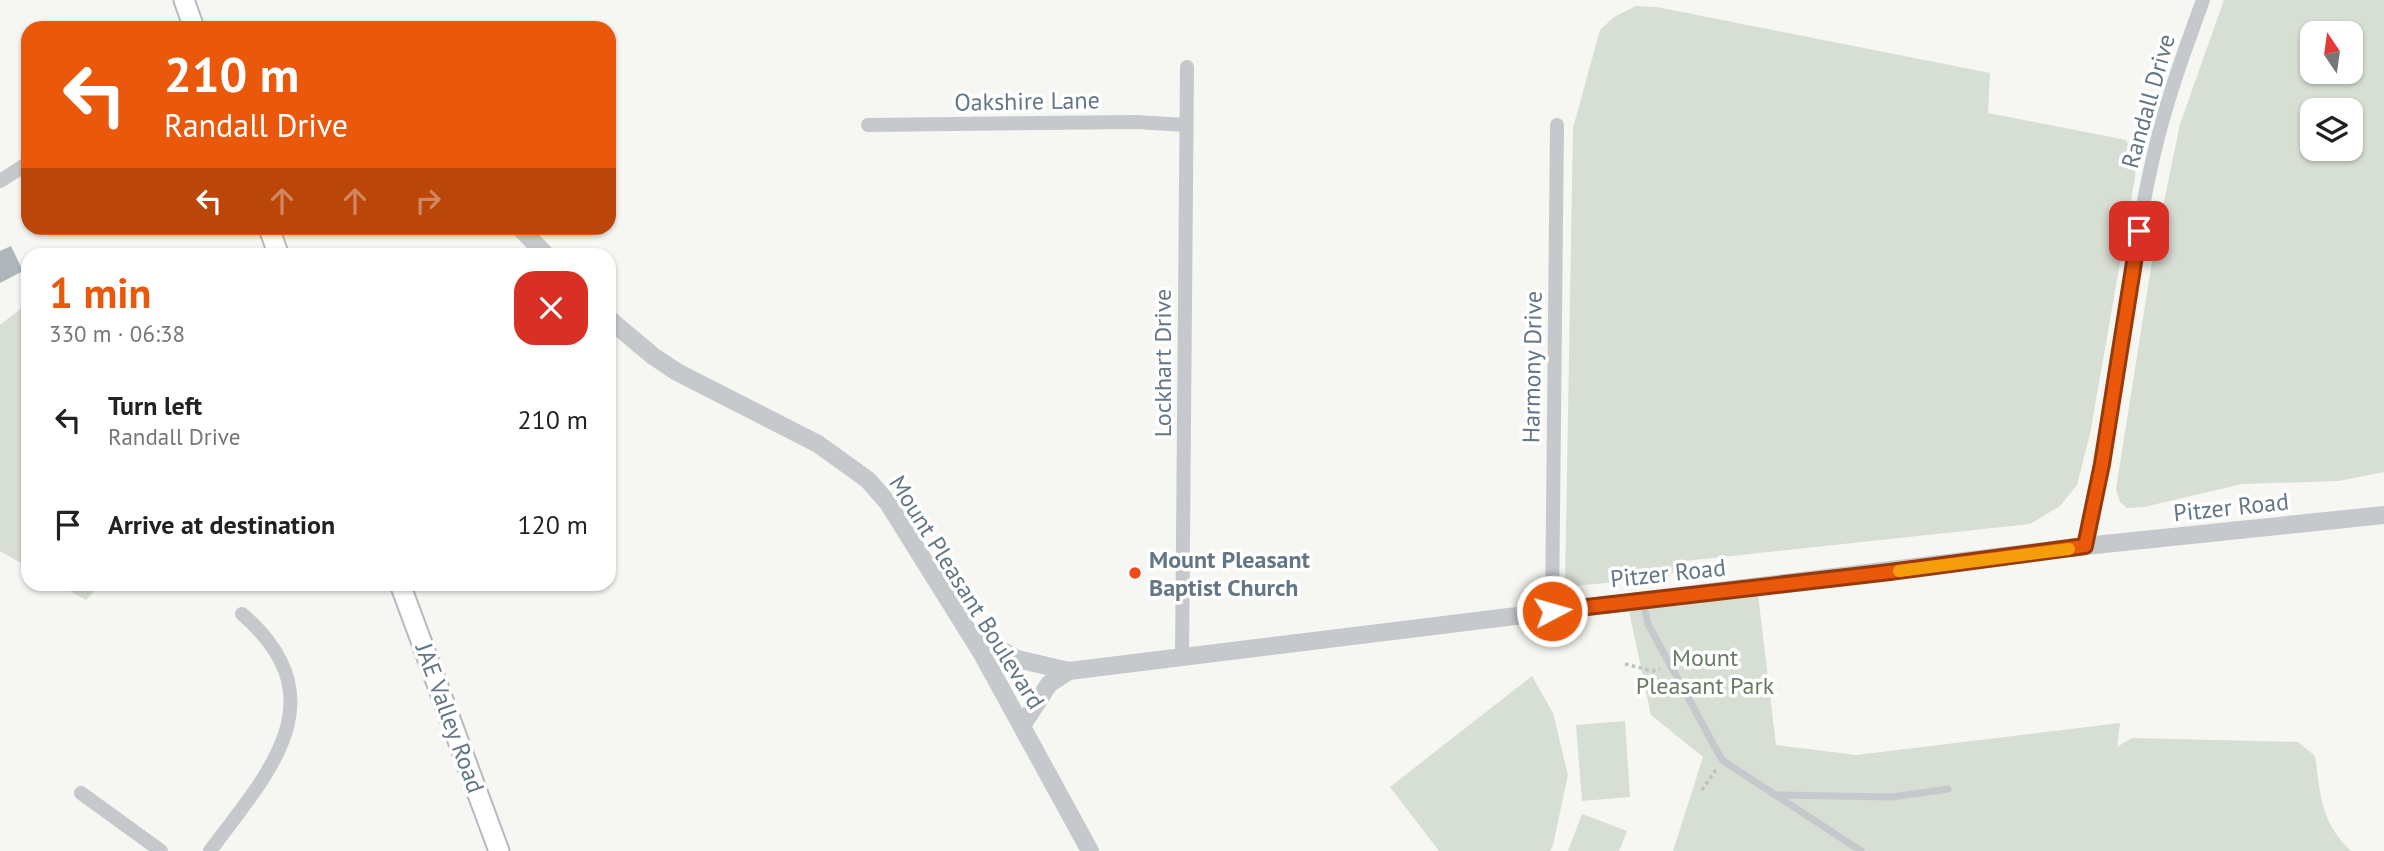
<!DOCTYPE html>
<meta charset="utf-8">
<style>
:root{--surface:#fff;--page:#f2f2f2;--text:#222;--muted:#767676;--accent:#ea580c}
body{margin:0;font-family:"PT Sans",sans-serif;background:var(--page);color:var(--text);height:100vh;display:flex;flex-direction:column;font-size:26px;white-space:nowrap}
*{box-sizing:border-box;margin:0}
p{font-size:23px;color:var(--muted)}
.icon{flex:none;width:38px;height:38px;fill:none;stroke:currentColor;stroke-width:2;stroke-linecap:round;stroke-linejoin:round}
.map{position:relative;flex:1;overflow:hidden}
.drawer{position:absolute;left:21px;top:248px;width:595px;height:343px;display:flex;flex-direction:column;background:var(--surface);border-radius:21px;box-shadow:0 2px 5px #0004}
.drawer>*{flex:none}
.banner{position:absolute;left:21px;top:21px;width:595px;height:214px;border-radius:21px;box-shadow:0 2px 5px #0004;background:#ea580c;color:#fff;overflow:hidden}
.needle{width:46px;rotate:347deg}
.tools{position:absolute;left:2300px;top:21px;display:grid;gap:14px}
.tools a{display:grid;place-items:center;width:63px;height:63px;border-radius:14px;background:var(--surface);box-shadow:0 2px 5px #0004;font-size:35px}
.pin{position:absolute;display:grid;place-items:center;width:60px;height:60px;color:#fff;margin:-30px;border-radius:14px;box-shadow:0 4px 10px #0006}
.me{position:absolute;width:77px;margin:-38px;rotate:84deg;stroke-linejoin:round;filter:drop-shadow(0 0 5px #0008)}
.turn{display:flex;align-items:center;gap:24px;height:147px;padding:0 28px;font-size:32px}
.turn .icon{width:91px;height:91px;stroke-width:2.5}
.turn b{display:block;font-size:49px;line-height:60px}
.lanes{display:flex;align-items:center;height:66px;padding:0 28px;background:#0003;justify-content:center;gap:35px;direction:ltr}
.lanes .off{opacity:.35}
.round{display:grid;place-items:center;flex:none;width:74px;height:74px;border-radius:21px;background:var(--page)}
.head{display:flex;align-items:center;justify-content:space-between;height:119px;padding:0 28px}
h1{font-size:42px;font-weight:600;line-height:52px;color:var(--accent)}
ul{padding:0;list-style:none}
li{display:flex;align-items:center;gap:21px;height:105px;padding:0 28px}
li div{flex:1}
li b{display:block;font-size:26px}
li em{font-style:normal}
.map>svg:first-child{display:block}
.green{fill:#d7ded3;fill-rule:evenodd}
.building{fill:#aeb6bb}
.lines{fill:none;stroke-linecap:round;stroke-linejoin:round}
.secondary-casing{stroke:#b5bbbf;stroke-width:23}
.path{stroke:#bfc1c3;stroke-width:3.5;stroke-dasharray:3.5 3.5;stroke-linecap:butt}
.service{stroke:#c5c9cc;stroke-width:7}
.minor{stroke:#c5c9cc;stroke-width:14}
.tertiary{stroke:#c5c9cc;stroke-width:18}
.secondary{stroke:#fff;stroke-width:19}
.route-casing{stroke:#983908;stroke-width:18}
.route{stroke:#ea580c;stroke-width:12}
.slow{stroke:#f59e0b;stroke-width:12}
.poi-dot{fill:#ef4b19;stroke:#fff;stroke-width:2.5}
.labels{text-anchor:middle;dominant-baseline:central;stroke-width:7;stroke-linejoin:round;paint-order:stroke}
.street-label{font-size:24px;fill:#637685;stroke:#fff}
.poi-label{font-size:24px;font-weight:bold;fill:#637685;stroke:#fff;text-anchor:start}
.park-label{font-size:24px;fill:#677c62;stroke:#fff}
</style>
<div class="map">
<svg width="2384" height="851" viewBox="0 0 2384 851">
<rect width="100%" height="100%" fill="#f6f6f2"/>
<!-- green -->
<g class="green">
<path d="M2224,0H2384V472L2339,481L2242,484L2144,507L2127,508L2120,502L2116,489L2153,255L2180,124ZM2312,33H2350V72H2312ZM2350,110V149H2312V110Z"/>
<path d="M1636,6L1657,7L1990,73L1988,113L2126,140L2136,157L2135,177L2090,434L2077,485L2060,506L2030,524L1684,561L1668,577L1565,587L1573,128L1600,30L1614,17Z"/>
<path d="M28,303V567L0,551V325Z"/>
<path d="M59,585H100L86,600Z"/>
<path d="M1758,595L1776,745L1856,755L2120,723L2117,747L2132,738L2298,742L2315,756C2321,797 2320,821 2351,851H1673L1703,757L1651,715L1629,611Z"/>
<path d="M1532,676L1553,713L1568,775L1553,845L1550,851H1439L1390,787Z"/>
<path d="M1625,721L1630,797L1582,801L1576,725Z"/>
<path d="M1582,814L1627,831L1619,851H1568Z"/>
</g>
<!-- building -->
<path class="building" d="M11,246L23,271L0,283V251Z"/>
<g class="lines">
<!-- secondary casing -->
<g class="secondary-casing">
<g id="secondary">
<path d="M184,0L194,28"/>
<path d="M269,228L279,256"/>
<path d="M400,584L499,851"/>
</g>
</g>
<!-- path -->
<g class="path">
<path d="M1625,664L1653,671L1660,669"/>
<path d="M1702,790L1717,768"/>
</g>
<!-- service -->
<g class="service">
<path d="M1643,601L1648,624L1722,760L1861,851"/>
<path d="M1778,795L1892,797L1948,789"/>
</g>
<!-- minor -->
<g class="minor">
<path d="M868,125L1136,122L1186,125"/>
<path d="M0,181L28,163"/>
<path d="M2085,546C2112,418 2124,286 2153,158C2165,104 2184,52 2203,0"/>
<path d="M1552,611L1557,125"/>
<path d="M1182,659L1187,67"/>
<path d="M81,793L161,851"/>
<path d="M210,851C267,774 341,699 242,614"/>
</g>
<!-- tertiary -->
<g class="tertiary">
<path d="M520,228L547,256"/>
<path d="M609,319L653,356L677,372L818,444L868,480L888,503L981,652L1090,851"/>
<path d="M967,630L1017,659L1069,671L2085,546L2384,515"/>
<path d="M1022,726L1049,684L1069,671"/>
</g>
<!-- secondary -->
<use href="#secondary" class="secondary"/>
</g>
<g class="lines">
<!-- route casing -->
<g class="route-casing">
<path id="route" d="M1552,611L1890,572L2085,546L2102,464L2139,231"/>
</g>
<!-- route -->
<use href="#route" class="route"/>
<!-- slow -->
<path class="slow" d="M1899,571L2069,549"/>
</g>
<!-- markers -->
<circle class="poi-dot" cx="1135" cy="573" r="7"/>
<g class="labels">
<!-- street labels -->
<g class="street-label">
<text transform="translate(1027 101) rotate(-1)">Oakshire Lane</text>
<text transform="translate(2148 101) rotate(-74)">Randall Drive</text>
<text transform="translate(1162 363) rotate(-90)">Lockhart Drive</text>
<text transform="translate(1532 367) rotate(-89)">Harmony Drive</text>
<text transform="translate(2231 507) rotate(-6)">Pitzer Road</text>
<text transform="translate(1668 573) rotate(-6)">Pitzer Road</text>
<text transform="translate(967 592) rotate(58)">Mount Pleasant Boulevard</text>
<text transform="translate(450 718) rotate(70)">JAE Valley Road</text>
</g>
<!-- poi labels -->
<g class="poi-label">
<text x="1149" y="559">Mount Pleasant<tspan x="1149" dy="28">Baptist Church</tspan></text>
</g>
<!-- park labels -->
<g class="park-label">
<text x="1705" y="657">Mount<tspan x="1705" dy="28">Pleasant Park</tspan></text>
</g>
</g>
</svg>
<div class="tools">
<a><svg class="needle" viewBox="-14 -14 28 28"><path d="M0-13l5 13h-10z" fill="#e53935"/><path d="M0 13l5-13h-10z" fill="#767676"/></svg></a>
<a><svg class="icon" aria-label="layers" viewBox="0 0 24 24"><path d="M12 4l9 5-9 5-9-5zM3 14l9 5 9-5"/></svg></a>
</div>
<div class="pin" style="left:2139px;top:231px;background:#d93025"><svg class="icon" aria-label="arrive" viewBox="0 0 24 24"><path d="M6 21V4h12l-3 4 3 4H6"/></svg></div>
<svg class="me" style="left:1552px;top:611px" viewBox="-20 -20 40 40"><circle r="17" fill="#ea580c" stroke="#fff" stroke-width="3"/><path d="M0-11L8 9 0 5-8 9z" fill="#fff"/></svg>
<div class="banner">
<div class="turn"><svg class="icon" aria-label="left" viewBox="0 0 24 24"><path d="M17 20v-9H6M10 6l-5 5 5 5"/></svg><div><b>210 m</b>Randall Drive</div></div>
<div class="lanes"><svg class="icon" aria-label="left" viewBox="0 0 24 24"><path d="M17 20v-9H6M10 6l-5 5 5 5"/></svg><svg class="icon off" aria-label="ahead" viewBox="0 0 24 24"><path d="M12 20V5M6 11l6-6 6 6"/></svg><svg class="icon off" aria-label="ahead" viewBox="0 0 24 24"><path d="M12 20V5M6 11l6-6 6 6"/></svg><svg class="icon off" aria-label="right" viewBox="0 0 24 24"><path d="M7 20v-9h11M14 6l5 5-5 5"/></svg></div>
</div>
<section class="drawer">
<div class="head"><div><h1>1 min</h1><p>330 m · 06:38</p></div><a class="round" style="background:#d93025;color:#fff"><svg class="icon" aria-label="close" viewBox="0 0 24 24"><path d="M6 6l12 12M18 6L6 18"/></svg></a></div>
<ul>
<li><svg class="icon" aria-label="left" viewBox="0 0 24 24"><path d="M17 20v-9H6M10 6l-5 5 5 5"/></svg><div><b>Turn left</b><p>Randall Drive</p></div><em>210 m</em></li>
<li><svg class="icon" aria-label="arrive" viewBox="0 0 24 24"><path d="M6 21V4h12l-3 4 3 4H6"/></svg><div><b>Arrive at destination</b></div><em>120 m</em></li>
</ul>
</section>
</div>
